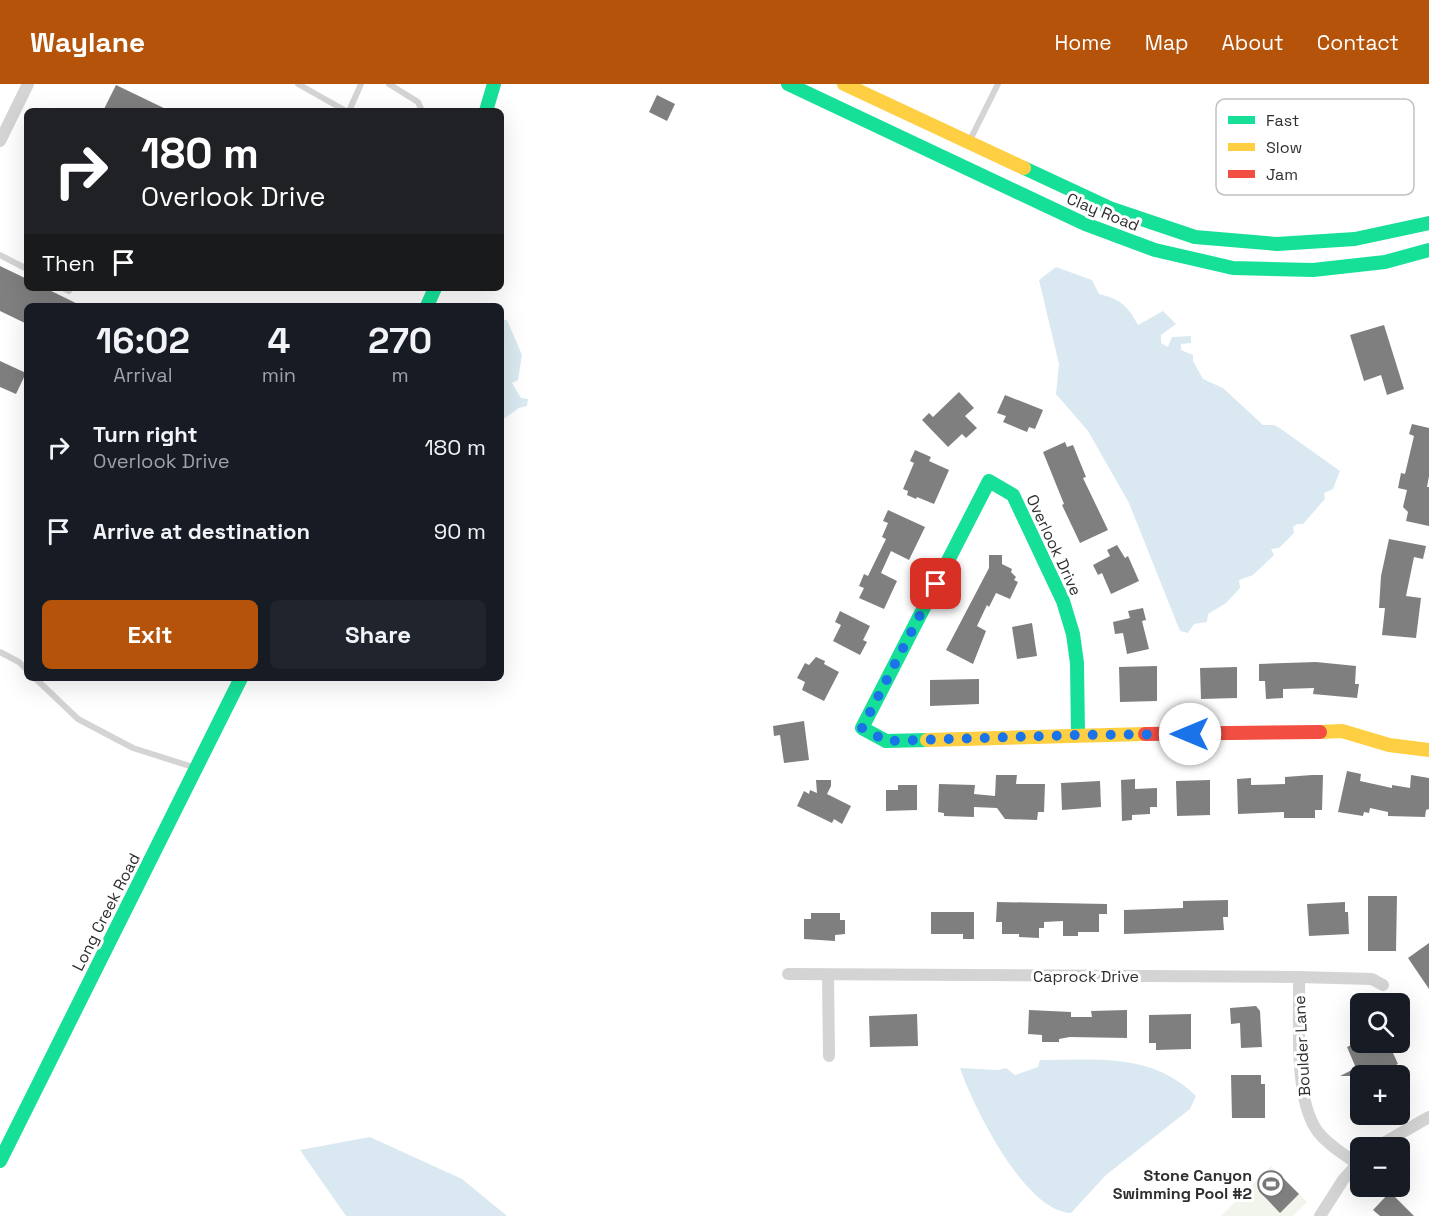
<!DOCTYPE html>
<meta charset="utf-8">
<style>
:root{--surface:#171b24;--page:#20242c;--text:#f1f3f6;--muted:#9ea1a6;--accent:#b45309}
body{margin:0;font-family:"Space Grotesk",sans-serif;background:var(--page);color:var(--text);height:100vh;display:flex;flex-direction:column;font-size:22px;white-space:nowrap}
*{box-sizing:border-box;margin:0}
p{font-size:20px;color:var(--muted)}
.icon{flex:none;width:33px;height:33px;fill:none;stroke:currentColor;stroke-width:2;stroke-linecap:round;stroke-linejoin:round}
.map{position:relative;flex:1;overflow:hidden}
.drawer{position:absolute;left:24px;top:219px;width:480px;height:378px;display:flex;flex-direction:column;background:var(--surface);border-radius:9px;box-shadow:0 6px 24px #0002}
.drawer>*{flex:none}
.hud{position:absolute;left:24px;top:24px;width:480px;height:183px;border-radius:9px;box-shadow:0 6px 24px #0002;background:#202124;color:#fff;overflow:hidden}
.controls{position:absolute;left:1350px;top:909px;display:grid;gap:12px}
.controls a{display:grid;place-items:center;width:60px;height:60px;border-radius:9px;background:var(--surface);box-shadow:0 6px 24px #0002;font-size:30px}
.pin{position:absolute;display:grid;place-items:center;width:51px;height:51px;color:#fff;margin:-26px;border-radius:12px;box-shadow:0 3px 9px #0006}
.me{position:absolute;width:66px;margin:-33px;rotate:270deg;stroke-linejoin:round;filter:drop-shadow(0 0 4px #0008)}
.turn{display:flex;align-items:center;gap:21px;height:126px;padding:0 18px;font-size:27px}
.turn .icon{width:78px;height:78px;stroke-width:2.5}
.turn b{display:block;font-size:42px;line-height:51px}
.then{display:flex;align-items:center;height:57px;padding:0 18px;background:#0003;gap:12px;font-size:22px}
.eta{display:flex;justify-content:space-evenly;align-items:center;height:102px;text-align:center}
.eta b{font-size:36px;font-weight:600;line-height:42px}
.primary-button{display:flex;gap:12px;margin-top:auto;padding:12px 18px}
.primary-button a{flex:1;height:69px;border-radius:9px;background:var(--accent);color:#fff;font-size:24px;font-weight:600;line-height:69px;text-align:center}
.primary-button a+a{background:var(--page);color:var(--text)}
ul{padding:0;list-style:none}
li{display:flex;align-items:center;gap:18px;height:84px;padding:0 18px}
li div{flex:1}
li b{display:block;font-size:22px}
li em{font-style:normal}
header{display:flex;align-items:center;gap:36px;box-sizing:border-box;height:84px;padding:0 30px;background:var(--accent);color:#fff}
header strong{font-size:28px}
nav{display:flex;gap:33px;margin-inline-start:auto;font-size:21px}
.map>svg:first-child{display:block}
.green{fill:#f1f5ec}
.water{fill:#dae9f1}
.building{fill:#7f7f7f}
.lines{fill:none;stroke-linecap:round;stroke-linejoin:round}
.lane{stroke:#d4d4d4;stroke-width:6}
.street{stroke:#d4d4d4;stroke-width:12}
.fast{stroke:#16e098;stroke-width:14}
.slow{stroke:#ffcf43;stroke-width:14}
.jam{stroke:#f24e42;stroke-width:14}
.route{stroke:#1a73e8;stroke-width:10;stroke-dasharray:0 18}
.labels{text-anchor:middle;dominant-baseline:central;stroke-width:6;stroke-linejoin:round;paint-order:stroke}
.street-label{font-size:16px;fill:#2f2f2f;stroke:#fff}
.poi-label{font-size:16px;font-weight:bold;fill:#2f2f2f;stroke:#fff;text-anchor:end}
.key{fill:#fff;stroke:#c1c1c1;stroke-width:1.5}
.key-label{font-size:16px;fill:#2f2f2f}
</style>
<header>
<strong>Waylane</strong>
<nav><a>Home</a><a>Map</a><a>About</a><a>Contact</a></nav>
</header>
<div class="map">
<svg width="1429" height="1132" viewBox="0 0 1429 1132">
<rect width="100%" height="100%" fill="#fff"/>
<!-- green -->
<path class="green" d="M1271,1082L1307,1118L1293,1132H1221Z"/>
<!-- water -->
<g class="water">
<path d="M1056,183L1092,196L1099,210C1120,215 1128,222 1138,241L1163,227L1176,240L1161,251V259L1168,263L1172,253L1191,252V259L1181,260V266L1193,271V277L1203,295L1223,304L1263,341H1274L1281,345L1340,387L1333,405L1324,409L1325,415L1303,440H1297L1293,443L1294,449L1279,464L1271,465L1274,471L1253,491L1239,496L1240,504L1226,519L1208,530L1207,538L1194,540L1188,549L1180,547L1129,419L1088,347L1056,310L1059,280L1039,196Z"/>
<path d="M501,236H507L522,271L518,296L512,299L521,314L528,315L527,322L519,324L505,334L501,332Z"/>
<path d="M1040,976C1096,976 1152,968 1196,1012L1190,1025L1106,1091L1071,1129C1025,1128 973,1022 960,984L998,986L1006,984L1015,991L1038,983Z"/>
<path d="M370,1053L462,1095L507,1132H346L300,1066Z"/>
</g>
<!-- building -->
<g class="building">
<path d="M116,1L170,27H103Z"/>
<path d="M657,11L675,20L667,37L649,28Z"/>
<path d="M0,182L27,195V204H45L82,222H27V240L0,227Z"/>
<path d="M1384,241L1404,305L1387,311L1381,291L1364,297L1350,251Z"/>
<path d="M0,277L26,289L16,310L0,303Z"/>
<path d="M959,308L974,324L965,332L977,344L966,354L962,350L948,363L922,336L929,329L933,333Z"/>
<path d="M1005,311L1043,326L1035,345L1029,343L1027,348L1003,338L1006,332L997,329Z"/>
<path d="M1412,340L1429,344V392L1427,403H1429V442L1406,437L1408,428L1403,423L1407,406L1398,404L1401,389L1405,390L1414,352L1409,350Z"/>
<path d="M1065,358L1067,363L1073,361L1086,393L1083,394L1108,446L1080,459L1062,421L1064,420L1043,368Z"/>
<path d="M915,366L931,373L929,377L949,386L934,420L917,413L916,415L907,411L908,407L903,405L914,379L910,377Z"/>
<path d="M888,426L925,443L909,476L891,467L881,489L897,497L884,525L859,514L864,504L859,502L864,490L868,492L886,455L882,453L888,439L883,437Z"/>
<path d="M1389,455L1426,462L1423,475L1414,473L1406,512L1421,514L1416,554L1382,551L1385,524H1379L1381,492Z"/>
<path d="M1117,461L1125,474L1128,472L1139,497L1111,510L1102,489L1098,491L1093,481L1110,472L1107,466Z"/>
<path d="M989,471H1002V480L1012,485L1011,488L1016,493L1014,496L1018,498L1010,515L996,509L989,523L987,521L977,542L986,547L973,580L946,566L989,484Z"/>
<path d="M1143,524L1146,536L1142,537L1149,565L1127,570L1123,549L1115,550L1113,538L1130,534L1128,527Z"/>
<path d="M840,527L870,542L863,556L867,558L860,571L833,557L841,541L835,538Z"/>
<path d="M1032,539L1037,572L1017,575L1012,543Z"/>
<path d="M816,573L825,577L824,580L839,588L824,617L802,606L805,598L797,594L805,579L809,581Z"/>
<path d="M1316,578L1356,582L1355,600H1359L1357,614L1313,610L1314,604L1283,605V614L1266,615L1265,597H1259V580Z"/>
<path d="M1157,582V617L1120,618L1119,583Z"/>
<path d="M1237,583V614L1201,615L1200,584Z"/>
<path d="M979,595V620L930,622V596Z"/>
<path d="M804,637L809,676L784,679L780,651L774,652L773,642Z"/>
<path d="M1347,687L1361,690L1360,697L1392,704V701L1410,704L1411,691L1429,694V725L1426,726L1425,733L1388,732V728L1370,724L1369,729L1364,728L1363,732L1338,728Z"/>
<path d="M996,691H1017L1016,700H1045L1044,728H1038L1037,736L1005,735L997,724L974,723V733L944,732V729L938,728L939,700L975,701L974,710L995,712Z"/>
<path d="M1312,691H1323L1322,726H1315V734H1284V728L1238,730L1237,695L1251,694V701L1285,700V693Z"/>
<path d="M1135,695V705L1157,704V723H1150V730L1132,731V736L1122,737L1121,696Z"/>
<path d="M816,696H831V702L827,710L851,722L842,740L834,735L832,739L797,722L804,707L809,710L810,706L817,709Z"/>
<path d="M1210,696V731L1177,732L1176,697Z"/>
<path d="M1100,697L1101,723L1062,726L1061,699Z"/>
<path d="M898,701H917V726L886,727V706H898Z"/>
<path d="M1368,812H1397L1396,867H1368Z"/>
<path d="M1228,816V833H1223L1224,846L1124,850V826L1183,824V817Z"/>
<path d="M997,818L1107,820V830H1099V848H1078V852H1063V837L1044,838V844H1039V854L1019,853V850H1002V838H996Z"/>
<path d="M1345,818V828H1348L1349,850L1309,852L1307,820Z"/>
<path d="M931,828H974V855H963V850H931Z"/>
<path d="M811,829H840V836H845V850L835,851V857L804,855V835H811Z"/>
<path d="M1429,859V905L1408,874Z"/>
<path d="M1256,922L1260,927L1262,963L1241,964L1240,939L1231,940L1230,924Z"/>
<path d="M1029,926L1071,928V933H1092L1091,927L1127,926V954L1070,953L1059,955V958H1042V951L1028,950Z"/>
<path d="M917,930L918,962L870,963L869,932Z"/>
<path d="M1191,930V965L1156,966V959H1149V931Z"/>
<path d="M1357,958H1388L1398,980L1373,992H1340L1356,984L1347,963Z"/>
<path d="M1231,991H1261V1000H1265V1034H1232Z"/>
<path d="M1278,1089L1299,1110L1280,1129L1259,1107Z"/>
<path d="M1390,1108L1414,1132H1380L1373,1126Z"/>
</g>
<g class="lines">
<!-- lane -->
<g class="lane">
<path d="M298,0L346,27"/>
<path d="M389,0L418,18L422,27"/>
<path d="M349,27L361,0"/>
<path d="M969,58L998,0"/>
<path d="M0,171L27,185"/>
<path d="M63,204L69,207"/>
<path d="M0,568L19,578L27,586"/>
<path d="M35,594L78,635L133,664L196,684"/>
</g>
<!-- street -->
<g class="street">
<path d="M0,57L28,0"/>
<path d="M788,890L1299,893L1372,895L1383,901"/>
<path d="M828,891L829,972"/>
<path d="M1299,893C1300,935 1293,1015 1318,1048C1329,1062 1344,1070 1358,1080"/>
<path d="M1375,1064L1429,1033"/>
<path d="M1320,1132L1343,1096L1360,1077"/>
</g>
<!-- fast -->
<g class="fast">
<path d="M788,0L1085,140L1155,166L1233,184L1313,186L1385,178L1429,166"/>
<path d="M486,27L494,0"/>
<path d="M1024,84L1112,125L1195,153L1277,160L1355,155L1429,139"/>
<path d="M427,222L435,204"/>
<path d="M927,656L886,657L862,644L989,397L1013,411L1063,517L1073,550L1077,579L1078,650"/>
<path d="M0,1077L241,594"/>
</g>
<!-- slow -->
<g class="slow">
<path d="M844,0L1024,84"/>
<path d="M1320,648L1342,647L1389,661L1429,666"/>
<path d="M927,656L1145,650"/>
</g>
<!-- jam -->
<path class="jam" d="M1145,650L1320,648"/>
</g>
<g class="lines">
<!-- route -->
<path class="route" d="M936,500L862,644L886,657L1078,651L1190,650"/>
</g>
<!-- icons -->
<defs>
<g id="stadium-ring" transform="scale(1.35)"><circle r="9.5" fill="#fff" stroke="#787878" stroke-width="1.5"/><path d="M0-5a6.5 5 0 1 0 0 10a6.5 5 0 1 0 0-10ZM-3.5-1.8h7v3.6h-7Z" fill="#787878"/></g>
</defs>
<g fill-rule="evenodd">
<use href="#stadium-ring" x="1271" y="1100"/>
</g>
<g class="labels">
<!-- street labels -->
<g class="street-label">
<text transform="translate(1103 128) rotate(22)">Clay Road</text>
<text transform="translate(1054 461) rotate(65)">Overlook Drive</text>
<text transform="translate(106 828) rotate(-63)">Long Creek Road</text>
<text x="1086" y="892">Caprock Drive</text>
<text transform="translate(1302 962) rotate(-93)">Boulder Lane</text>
</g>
<!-- poi labels -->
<g class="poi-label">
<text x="1252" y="1091">Stone Canyon<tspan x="1252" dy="18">Swimming Pool #2</tspan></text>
</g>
</g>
<!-- legend -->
<rect x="1216" y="15" width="198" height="96" rx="9" class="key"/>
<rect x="1228" y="32" width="27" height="8" fill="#16e098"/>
<rect x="1228" y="59" width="27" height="8" fill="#ffcf43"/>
<rect x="1228" y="86" width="27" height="8" fill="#f24e42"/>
<g class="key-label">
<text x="1266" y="42">Fast</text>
<text x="1266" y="69">Slow</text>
<text x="1266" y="96">Jam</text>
</g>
</svg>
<div class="controls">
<a><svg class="icon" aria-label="search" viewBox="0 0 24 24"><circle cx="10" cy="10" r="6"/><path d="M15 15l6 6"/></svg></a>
<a>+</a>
<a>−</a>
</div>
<div class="pin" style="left:936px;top:500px;background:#d93025"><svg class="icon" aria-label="arrive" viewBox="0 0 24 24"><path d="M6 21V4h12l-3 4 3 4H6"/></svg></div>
<svg class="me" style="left:1190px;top:650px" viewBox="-20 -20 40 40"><circle r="19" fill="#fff"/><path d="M0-13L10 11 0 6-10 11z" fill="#1a73e8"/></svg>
<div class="hud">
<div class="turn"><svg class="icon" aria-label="right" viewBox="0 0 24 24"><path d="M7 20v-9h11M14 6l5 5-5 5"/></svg><div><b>180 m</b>Overlook Drive</div></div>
<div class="then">Then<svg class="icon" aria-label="arrive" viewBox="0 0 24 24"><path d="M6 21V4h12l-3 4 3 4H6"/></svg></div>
</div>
<section class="drawer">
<div class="eta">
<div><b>16:02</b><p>Arrival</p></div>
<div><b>4</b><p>min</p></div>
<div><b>270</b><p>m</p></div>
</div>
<ul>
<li><svg class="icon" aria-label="right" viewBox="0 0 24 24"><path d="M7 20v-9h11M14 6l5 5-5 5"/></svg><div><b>Turn right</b><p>Overlook Drive</p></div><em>180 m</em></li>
<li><svg class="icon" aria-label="arrive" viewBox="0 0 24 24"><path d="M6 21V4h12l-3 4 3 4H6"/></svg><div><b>Arrive at destination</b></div><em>90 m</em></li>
</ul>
<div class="primary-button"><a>Exit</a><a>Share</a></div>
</section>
</div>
